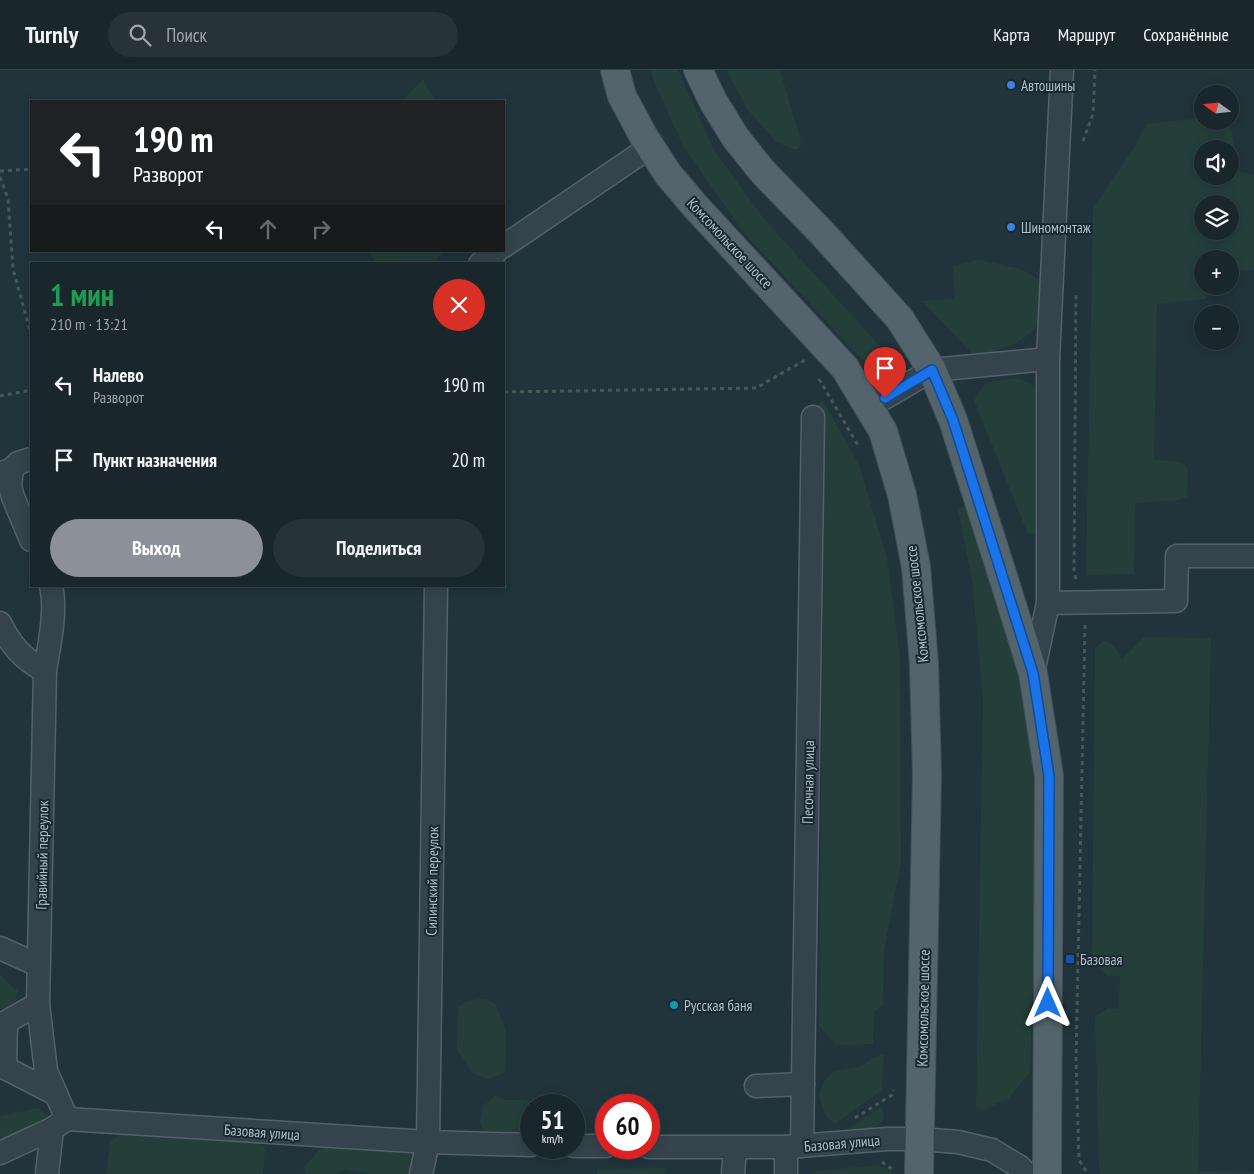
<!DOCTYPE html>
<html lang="ru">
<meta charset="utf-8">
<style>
:root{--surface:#19272d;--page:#263339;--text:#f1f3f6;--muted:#9fa5aa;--line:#374449;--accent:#8c9099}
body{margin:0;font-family:"PT Sans Narrow",sans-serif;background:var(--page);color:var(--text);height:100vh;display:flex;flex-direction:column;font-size:19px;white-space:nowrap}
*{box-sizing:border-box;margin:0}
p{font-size:16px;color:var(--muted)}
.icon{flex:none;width:28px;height:28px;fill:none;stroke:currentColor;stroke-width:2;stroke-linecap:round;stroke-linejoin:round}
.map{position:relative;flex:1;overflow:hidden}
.panel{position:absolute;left:30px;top:192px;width:475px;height:325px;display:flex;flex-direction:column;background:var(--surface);border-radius:0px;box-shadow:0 2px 12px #0003,0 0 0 1px var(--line)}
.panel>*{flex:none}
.banner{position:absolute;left:30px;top:30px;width:475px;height:152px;border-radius:0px;box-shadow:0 2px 12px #0003,0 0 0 1px var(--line);background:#202124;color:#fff;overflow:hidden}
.needle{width:32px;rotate:285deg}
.buttons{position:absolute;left:1194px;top:15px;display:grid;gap:10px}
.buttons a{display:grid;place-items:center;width:45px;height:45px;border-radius:50%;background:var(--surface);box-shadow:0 2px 12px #0003,0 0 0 1px var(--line);font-size:25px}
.speed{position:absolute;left:520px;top:1024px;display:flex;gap:10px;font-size:25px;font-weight:700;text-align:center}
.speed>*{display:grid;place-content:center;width:65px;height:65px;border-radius:50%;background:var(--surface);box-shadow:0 2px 12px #0003,0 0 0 1px var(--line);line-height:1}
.speed small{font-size:12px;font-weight:400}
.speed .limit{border:8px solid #d22;background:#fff;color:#111}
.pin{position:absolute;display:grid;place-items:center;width:42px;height:42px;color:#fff;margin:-51px -21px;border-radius:50% 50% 50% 0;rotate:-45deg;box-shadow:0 0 5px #0007}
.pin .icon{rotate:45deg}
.me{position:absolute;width:55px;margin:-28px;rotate:0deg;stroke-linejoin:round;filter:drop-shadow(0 0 4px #0008)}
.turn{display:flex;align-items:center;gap:18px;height:105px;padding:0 20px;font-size:22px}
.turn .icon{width:65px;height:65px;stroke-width:2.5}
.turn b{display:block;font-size:35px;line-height:42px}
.lanes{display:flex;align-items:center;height:48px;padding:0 20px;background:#0003;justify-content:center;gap:25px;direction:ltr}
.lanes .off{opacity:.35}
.round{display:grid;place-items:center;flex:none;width:52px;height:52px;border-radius:26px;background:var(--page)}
.summary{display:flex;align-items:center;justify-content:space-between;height:85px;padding:0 20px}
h1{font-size:30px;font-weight:600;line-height:38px;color:#1e9e55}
.cta{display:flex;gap:10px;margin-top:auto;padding:10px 20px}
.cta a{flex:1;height:58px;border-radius:30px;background:var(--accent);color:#fff;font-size:20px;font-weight:600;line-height:58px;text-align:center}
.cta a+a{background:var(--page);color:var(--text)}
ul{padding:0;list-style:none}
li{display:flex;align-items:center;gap:15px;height:75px;padding:0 20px}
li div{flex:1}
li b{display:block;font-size:19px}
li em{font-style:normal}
header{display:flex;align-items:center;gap:30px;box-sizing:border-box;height:70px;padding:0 25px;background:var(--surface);border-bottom:1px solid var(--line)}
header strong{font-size:24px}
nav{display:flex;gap:28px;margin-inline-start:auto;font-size:18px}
.search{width:350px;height:45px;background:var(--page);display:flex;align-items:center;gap:12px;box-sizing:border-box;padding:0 18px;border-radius:28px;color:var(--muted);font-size:19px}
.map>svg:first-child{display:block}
.green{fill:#243f3a;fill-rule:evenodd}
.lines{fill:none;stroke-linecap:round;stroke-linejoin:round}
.minor-casing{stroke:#53626a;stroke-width:25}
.major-casing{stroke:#415058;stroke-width:30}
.path{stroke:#435b57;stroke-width:3;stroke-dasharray:4 4;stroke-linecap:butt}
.minor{stroke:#35444c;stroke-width:22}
.major{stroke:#53646c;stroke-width:28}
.route-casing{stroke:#114b97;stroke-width:12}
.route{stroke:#1a73e8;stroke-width:9}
.shop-dot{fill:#3f7fe0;stroke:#1a2931;stroke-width:2}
.transit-dot{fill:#1a4fb4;stroke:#1a2931;stroke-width:2}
.culture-dot{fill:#0f9aa8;stroke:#1a2931;stroke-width:2}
.labels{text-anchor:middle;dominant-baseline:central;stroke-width:4;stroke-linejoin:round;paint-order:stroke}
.poi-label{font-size:15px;fill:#b0bfc8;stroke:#1a2931;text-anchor:start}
.street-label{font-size:15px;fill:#b0bfc8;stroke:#1a2931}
</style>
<header>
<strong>Turnly</strong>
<div class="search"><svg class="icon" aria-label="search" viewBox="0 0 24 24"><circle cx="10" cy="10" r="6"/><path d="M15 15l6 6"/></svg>Поиск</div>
<nav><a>Карта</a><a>Маршрут</a><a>Сохранённые</a></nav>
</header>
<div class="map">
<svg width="1254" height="1104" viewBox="0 0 1254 1104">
<rect width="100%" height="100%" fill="#21343c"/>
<!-- green -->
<g class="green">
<path d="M651,0H678L714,80L764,149L888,285L871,299L744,163L683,76L653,9Z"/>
<path d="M727,0H780L794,48L800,66L801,75L798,79H791L775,71L748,40L733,13Z"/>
<path d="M423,10L436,31H401Z"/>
<path d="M1202,48V51H1230L1238,101L1254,105V200L1230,201V189H1202V216H1213L1206,229L1157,234L1154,390L1180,392L1188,399L1187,427L1179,430L1135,433L1134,504L1086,505L1093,139L1136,75L1146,54ZM1202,79H1230V106H1202ZM1202,134H1230V161H1202Z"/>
<path d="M369,181H444L433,194H376Z"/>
<path d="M979,190L1021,199L1043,212C1043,221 1044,231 1043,240C1037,272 1002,278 976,288L922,231L955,229L953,196Z"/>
<path d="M1016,308L1032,314L1039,328L1038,467L1027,462L974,330L986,313Z"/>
<path d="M823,331L859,395L887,488L900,587L901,793L884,880L883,935L874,942L873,974L836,975L819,956L824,472L817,335Z"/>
<path d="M967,435L1012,573L1027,631L1039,711L1030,1002L1009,1028L983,1040L976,1036L983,630L972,510L958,439Z"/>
<path d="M1144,567L1211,568L1198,1101L1254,1102V1104H1101L1099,1100L1095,946L1108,938L1119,939L1120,906H1108L1092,892L1095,578L1104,571L1115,577L1122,589Z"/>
<path d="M0,904L12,917L18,921L15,932L6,940L0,939Z"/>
<path d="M486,928L496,935L506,962V987L504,1003L488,1009L472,1003L457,980L458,937L468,931Z"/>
<path d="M884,984L882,1020L835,1054C824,1047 822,1036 819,1024L826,1008L835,1001L859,997L872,988Z"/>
<path d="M496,1026L505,1030H527L539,1035H531V1060L515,1062L484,1061L480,1052L483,1036Z"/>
<path d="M881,1037L884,1045L882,1052L871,1059L847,1060Z"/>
<path d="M38,1038L48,1046L44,1052L8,1068H0V1046Z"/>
<path d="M122,1063L255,1071L265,1078L263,1104H106L110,1072Z"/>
<path d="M406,1077C413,1085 414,1095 409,1104H367L345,1099L335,1104H306L303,1099L321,1078Z"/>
<path d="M879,1095L890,1102L891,1104H811L817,1101Z"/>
<path d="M665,1098L664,1104H597V1099Z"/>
</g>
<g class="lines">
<!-- minor casing -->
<g class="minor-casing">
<g id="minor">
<path d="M504,176L650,77"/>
<path d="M480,194L497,181"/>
<path d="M869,337L932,300L1048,289"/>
<path d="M12,399L10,416L13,427L31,470"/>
<path d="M0,404L12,399L18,393L31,389"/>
<path d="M51,516C57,541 49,576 45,601L38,934L46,1001L67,1049"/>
<path d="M1048,533L1176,531L1177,486H1254"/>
<path d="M0,553C11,576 23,589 45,601"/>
<path d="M1033,603L1048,533V289L1062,0"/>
<path d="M0,878L38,895"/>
<path d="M38,934L6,952L5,998L56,1024"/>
<path d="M756,1016L803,1014"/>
<path d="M574,1076H606"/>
<path d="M802,1076L813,347"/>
<path d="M649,1077H786L887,1069H920L958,1072L992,1080L1020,1097L1027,1104"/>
<path d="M0,1083L52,1059L67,1049L428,1072L531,1075"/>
<path d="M47,1104L52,1059"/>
<path d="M421,1104L428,1072L436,516"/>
<path d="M733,1104L735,1078"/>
<path d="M786,1104V1077"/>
</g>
</g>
<!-- major casing -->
<g class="major-casing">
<g id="major">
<path d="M615,0L622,26L644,67L668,104L695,136L845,298L883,361L902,425L916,497L924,594L927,705L919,1104"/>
<path d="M698,0L713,31L735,67L762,101L823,164L900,249L932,300L953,350L1006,516L1033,603L1049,706L1047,1104"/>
</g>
</g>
<!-- path -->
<g class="path">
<path d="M1083,71L1093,44L1095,0"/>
<path d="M0,101L31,99"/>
<path d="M0,107L8,129L13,199L31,264"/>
<path d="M819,309L859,377"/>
<path d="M504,322L756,318L805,290"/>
<path d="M0,326L31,320"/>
<path d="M1076,509L1074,503L1076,223"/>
<path d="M1085,555L1076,990L1079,1090L1088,1104"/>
<path d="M855,1048L892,1025L894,1020"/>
<path d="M882,1092L893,1100"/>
</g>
<!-- minor -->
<use href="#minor" class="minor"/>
<!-- major -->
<use href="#major" class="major"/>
</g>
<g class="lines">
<!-- route casing -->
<g class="route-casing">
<path id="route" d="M885,328L932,300L953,350L1033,603L1049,706L1048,933"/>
</g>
<!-- route -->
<use href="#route" class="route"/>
</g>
<!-- markers -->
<g class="shop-dot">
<circle cx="1011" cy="15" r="5"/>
<circle cx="1011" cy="157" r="5"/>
</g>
<rect class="transit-dot" x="1065" y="884" width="10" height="10" rx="2.5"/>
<circle class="culture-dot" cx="674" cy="935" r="5"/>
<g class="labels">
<!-- poi labels -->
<g class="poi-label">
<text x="1021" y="15">Автошины</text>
<text x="1021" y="157">Шиномонтаж</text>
<text x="1080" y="889">Базовая</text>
<text x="684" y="935">Русская баня</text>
</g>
<!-- street labels -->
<g class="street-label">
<text transform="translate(730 173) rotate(47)">Комсомольское шоссе</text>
<text transform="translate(917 534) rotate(-96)">Комсомольское шоссе</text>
<text transform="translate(808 712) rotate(-89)">Песочная улица</text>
<text transform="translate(42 785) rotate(-89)">Гравийный переулок</text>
<text transform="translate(432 811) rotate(-89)">Силинский переулок</text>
<text transform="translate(923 938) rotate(-89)">Комсомольское шоссе</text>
<text transform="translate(262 1062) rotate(4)">Базовая улица</text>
<text transform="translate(842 1073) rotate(-5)">Базовая улица</text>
</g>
</g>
</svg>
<div class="buttons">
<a><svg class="needle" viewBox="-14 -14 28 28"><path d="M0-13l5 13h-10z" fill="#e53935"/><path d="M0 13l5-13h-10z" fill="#9fa5aa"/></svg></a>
<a><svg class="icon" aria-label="sound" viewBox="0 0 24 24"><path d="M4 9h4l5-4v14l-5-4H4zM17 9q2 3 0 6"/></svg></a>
<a><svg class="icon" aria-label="layers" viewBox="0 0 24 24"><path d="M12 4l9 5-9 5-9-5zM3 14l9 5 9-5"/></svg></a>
<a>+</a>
<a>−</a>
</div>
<div class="speed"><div>51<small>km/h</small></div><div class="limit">60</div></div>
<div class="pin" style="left:885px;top:328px;background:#d93025"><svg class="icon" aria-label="arrive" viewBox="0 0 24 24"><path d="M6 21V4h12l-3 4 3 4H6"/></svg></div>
<svg class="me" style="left:1048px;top:933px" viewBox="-20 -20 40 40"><path d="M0-17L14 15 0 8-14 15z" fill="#1a73e8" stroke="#fff" stroke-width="4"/></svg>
<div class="banner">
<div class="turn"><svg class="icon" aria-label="left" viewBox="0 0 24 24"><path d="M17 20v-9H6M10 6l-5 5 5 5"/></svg><div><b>190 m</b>Разворот</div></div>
<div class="lanes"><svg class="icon" aria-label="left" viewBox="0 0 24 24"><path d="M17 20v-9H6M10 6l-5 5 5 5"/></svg><svg class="icon off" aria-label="ahead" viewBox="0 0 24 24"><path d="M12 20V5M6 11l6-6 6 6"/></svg><svg class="icon off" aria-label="right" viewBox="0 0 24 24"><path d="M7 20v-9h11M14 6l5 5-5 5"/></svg></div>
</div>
<section class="panel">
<div class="summary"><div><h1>1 мин</h1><p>210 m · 13:21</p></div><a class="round" style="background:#d93025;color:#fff"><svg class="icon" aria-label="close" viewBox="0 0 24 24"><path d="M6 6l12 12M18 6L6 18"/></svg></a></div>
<ul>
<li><svg class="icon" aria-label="left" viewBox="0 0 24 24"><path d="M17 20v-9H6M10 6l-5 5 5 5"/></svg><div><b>Налево</b><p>Разворот</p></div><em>190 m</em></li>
<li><svg class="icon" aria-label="arrive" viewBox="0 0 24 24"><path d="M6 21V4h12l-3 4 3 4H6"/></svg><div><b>Пункт назначения</b></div><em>20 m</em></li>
</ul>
<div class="cta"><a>Выход</a><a>Поделиться</a></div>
</section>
</div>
